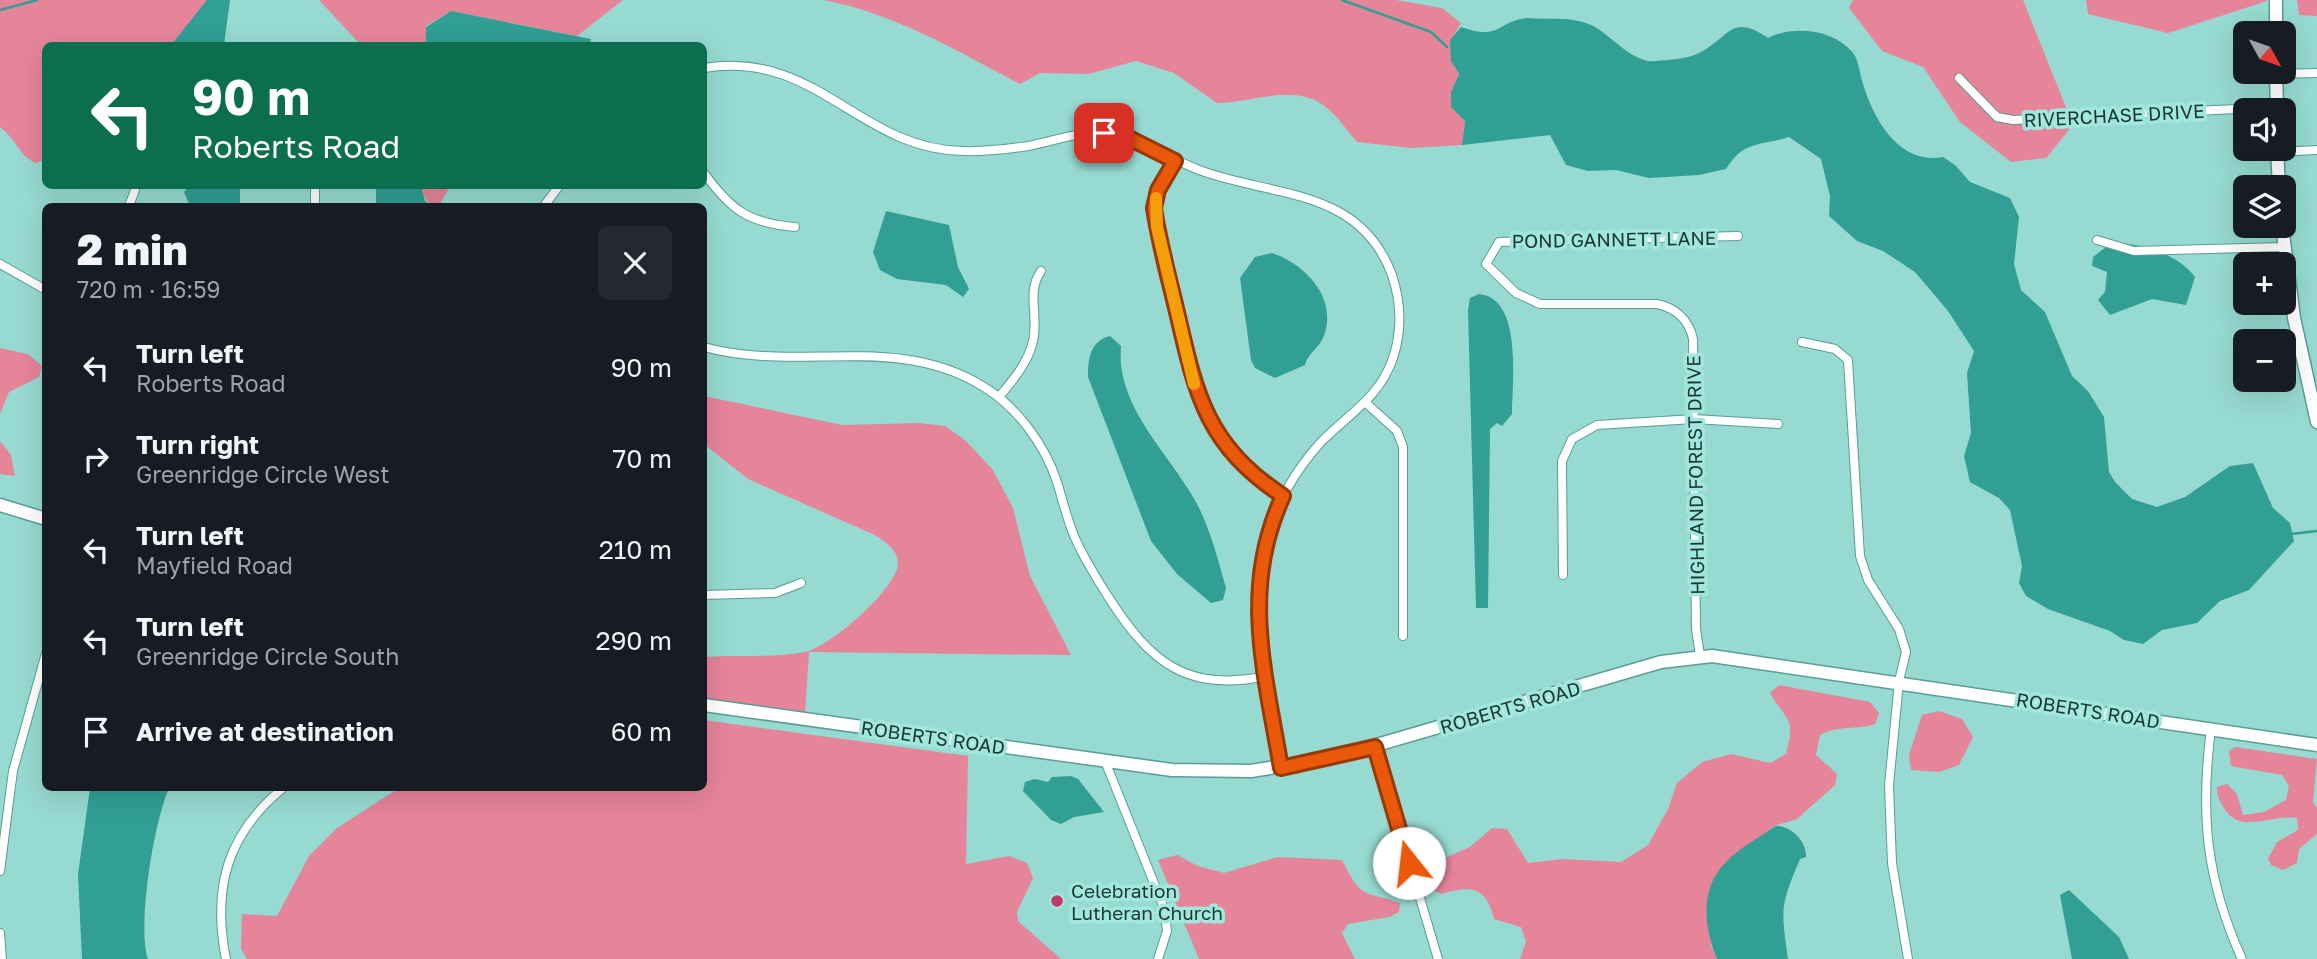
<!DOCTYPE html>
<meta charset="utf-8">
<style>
:root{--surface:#171b24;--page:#242831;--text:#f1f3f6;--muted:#9ea1a6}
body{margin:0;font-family:"Golos Text",sans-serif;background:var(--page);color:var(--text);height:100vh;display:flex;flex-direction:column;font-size:26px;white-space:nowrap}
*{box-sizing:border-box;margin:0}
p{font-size:23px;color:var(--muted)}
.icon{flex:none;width:38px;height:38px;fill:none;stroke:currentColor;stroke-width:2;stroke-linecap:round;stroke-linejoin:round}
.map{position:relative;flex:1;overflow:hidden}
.drawer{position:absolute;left:42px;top:203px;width:665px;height:588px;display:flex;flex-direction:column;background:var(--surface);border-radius:10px;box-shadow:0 7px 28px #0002}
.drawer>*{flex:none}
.banner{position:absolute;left:42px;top:42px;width:665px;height:147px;border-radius:10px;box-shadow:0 7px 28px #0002;background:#0b6e4f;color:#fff;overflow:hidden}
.needle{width:46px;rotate:130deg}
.buttons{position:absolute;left:2233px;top:21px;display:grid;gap:14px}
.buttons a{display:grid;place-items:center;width:63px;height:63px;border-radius:10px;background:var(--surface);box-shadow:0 7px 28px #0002;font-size:35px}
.pin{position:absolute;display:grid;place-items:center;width:60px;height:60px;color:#fff;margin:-30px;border-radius:14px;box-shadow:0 4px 10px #0006}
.me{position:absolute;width:77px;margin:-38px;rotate:344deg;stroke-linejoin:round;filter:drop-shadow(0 0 5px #0008)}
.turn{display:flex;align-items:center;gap:24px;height:147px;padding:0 35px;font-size:32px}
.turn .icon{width:91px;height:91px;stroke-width:2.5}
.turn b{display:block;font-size:49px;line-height:60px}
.round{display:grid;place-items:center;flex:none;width:74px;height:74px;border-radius:10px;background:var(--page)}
.summary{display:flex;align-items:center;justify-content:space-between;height:119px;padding:0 35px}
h1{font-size:42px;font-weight:800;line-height:52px}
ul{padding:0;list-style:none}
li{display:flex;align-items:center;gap:21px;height:91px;padding:0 35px}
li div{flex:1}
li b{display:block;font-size:26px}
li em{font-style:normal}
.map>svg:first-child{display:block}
.green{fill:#e6849a}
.water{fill:#319f94}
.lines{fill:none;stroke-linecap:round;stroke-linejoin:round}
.stream{stroke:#319f94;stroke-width:2.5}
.minor-casing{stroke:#599d95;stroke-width:10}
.secondary-casing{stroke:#599d95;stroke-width:15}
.primary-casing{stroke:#599d95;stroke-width:15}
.minor{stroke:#fff;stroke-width:8}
.secondary{stroke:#fff;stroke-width:12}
.primary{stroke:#fff;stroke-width:12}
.route-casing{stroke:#983908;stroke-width:18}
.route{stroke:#ea580c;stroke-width:12}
.slow{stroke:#f59e0b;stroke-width:12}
.poi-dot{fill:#c53865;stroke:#a2e7de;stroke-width:2.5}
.labels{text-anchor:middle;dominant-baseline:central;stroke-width:7;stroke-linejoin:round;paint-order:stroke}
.street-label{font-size:19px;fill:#1b3734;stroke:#a2e7de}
.poi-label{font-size:19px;fill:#1b3734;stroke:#a2e7de;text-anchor:start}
</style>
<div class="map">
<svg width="2317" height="959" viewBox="0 0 2317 959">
<rect width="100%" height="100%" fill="#96dad1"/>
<!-- green -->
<g class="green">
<path d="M0,0H212L207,1L171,45L46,46L45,160L35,163C18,154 16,139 0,127Z"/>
<path d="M319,0H623L577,36L451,11L426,26V46L361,45Z"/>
<path d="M823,0H1396L1442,8L1461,23L1451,40V61L1459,74L1451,92V107L1465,121L1462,145L1411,148L1357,142C1348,132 1339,118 1328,109C1298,81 1253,103 1217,103L1174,73L1136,61L1088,74L1040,73L1020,84C955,50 894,13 823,0Z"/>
<path d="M1853,0H2023L2073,125L2046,158L2011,162L1960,122L1923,67L1882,51L1849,8Z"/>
<path d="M2086,0H2267V1L2168,33L2088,14Z"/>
<path d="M2297,0H2317V16L2299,15Z"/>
<path d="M421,186H450L439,206C426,206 424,196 421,186Z"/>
<path d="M0,348L28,354L42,366L39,377L9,392L0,414Z"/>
<path d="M704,396L842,425L919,423L945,426L965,440L993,470L1013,508L1030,576L1071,655L809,652L805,714L704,700V657C737,655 773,658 805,652C827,649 900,587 898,562C897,549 884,541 875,535L748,479L704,444Z"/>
<path d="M0,441L11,455L15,476L0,474Z"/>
<path d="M1779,685L1870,702L1879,713L1875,724C1856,730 1838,725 1820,735L1816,755L1837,774L1835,785L1797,819L1774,826L1757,840L1711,945L1717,959H1520L1526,941L1521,927L1494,919C1486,887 1472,885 1441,894L1433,890L1427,872L1436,862L1470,847L1492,828L1507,829L1528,863L1563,859L1621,862L1648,845L1668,809L1677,783L1702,762L1731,754L1770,763L1786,754C1796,717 1787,722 1770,693Z"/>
<path d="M1939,711L1962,719L1973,737L1959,765L1939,772L1911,770L1909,755L1922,715Z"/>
<path d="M704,720L968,756L966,864L1009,856L1027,863L1033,878L1017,912L1018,921L1061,959H247L241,949L242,914L277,916L309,856L337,828L399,788H704Z"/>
<path d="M2235,747L2317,759L2313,802L2317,808V834L2299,849L2297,863L2283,870L2271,865L2268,859L2277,842L2298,830L2297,818C2270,814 2240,835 2224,808C2219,800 2217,796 2217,787L2227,784L2237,794L2243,815L2264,812L2286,800L2289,786L2282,775L2231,766L2229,751Z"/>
<path d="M1177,855L1198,866L1224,873L1278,857L1342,860C1362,900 1362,890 1400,903L1399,912L1389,917L1348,924L1342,933L1355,959H1199L1158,860Z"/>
</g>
<!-- water -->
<g class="water">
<path d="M207,0H230L224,45H171Z"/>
<path d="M451,11L591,39L590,45H426V27Z"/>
<path d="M1526,18C1547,20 1572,16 1591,25C1611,34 1632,64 1656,61C1668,60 1687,59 1699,53C1729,38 1731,12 1768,38C1793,25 1834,29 1853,53C1859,60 1860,76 1863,84C1874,120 1899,165 1943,157L1955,165L1970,182L2010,198L2019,217L2014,264L2021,290L2045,312L2072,376L2088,391L2104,417L2109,472L2115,482L2132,499L2157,507L2185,497L2230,466L2253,463L2273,508L2290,523L2294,541L2249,590L2220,601L2197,623L2162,630L2143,644L2124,640L2110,631L2048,609L2026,596L2019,583L2022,566L2010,510L1999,498L1970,482L1964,456L1971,433L1967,373L1974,351L1948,311L1915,272L1883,251L1857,241L1829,216L1830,196L1821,159L1789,137C1761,146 1744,140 1726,169L1699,175L1649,178L1616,170L1588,171L1566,165L1550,135L1462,145L1465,121L1451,107V92L1459,74L1451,61L1450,40L1461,27C1501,41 1496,22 1526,18Z"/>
<path d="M189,186H240V206H190L184,192Z"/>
<path d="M376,186H421L425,201L432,206H376Z"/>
<path d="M886,211L949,225L958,267L969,289L963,297L946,285L897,279L880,270L873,252Z"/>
<path d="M2111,243C2141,243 2177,253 2195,277L2186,305L2152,299L2110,315L2098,300L2105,292L2107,272L2092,266L2093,257Z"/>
<path d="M1272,253C1307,265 1339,300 1323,338C1318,349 1308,353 1305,365L1275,378L1255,368L1251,360L1240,278L1255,257Z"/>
<path d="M1479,294C1523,298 1512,382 1512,414L1502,426L1497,423L1490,429L1488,608H1476L1468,310L1470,298Z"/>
<path d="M1110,336L1121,346C1115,406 1169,453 1196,502C1210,528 1218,560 1226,588L1223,600L1211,603L1177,574L1151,541L1088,377C1088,359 1090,341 1110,336Z"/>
<path d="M1071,776L1078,779L1104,812L1074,817L1061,824L1051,820L1023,791L1025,782L1035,779L1048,782L1052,777Z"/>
<path d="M90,788H169C154,822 137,924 148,959H82L78,874Z"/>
<path d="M1775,826C1790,825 1807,841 1806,857L1800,859C1780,906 1781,909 1788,959H1717C1704,927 1699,889 1726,862C1739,848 1759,838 1775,826Z"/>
<path d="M2069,890L2119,937L2129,959H2072L2060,895Z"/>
</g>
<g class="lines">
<!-- stream -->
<g class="stream">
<path d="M1342,0L1431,32L1447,47"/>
<path d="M0,10L37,0"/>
<path d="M2291,534L2317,531"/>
</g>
<!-- minor casing -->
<g class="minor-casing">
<g id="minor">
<path d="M704,68C816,49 860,150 963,151C985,152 1007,149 1028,146C1054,141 1079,131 1105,133C1139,136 1170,160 1202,171C1274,197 1360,188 1392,275C1401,302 1402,331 1393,358C1380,397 1349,414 1322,441C1296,469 1275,505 1265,542C1245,616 1269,694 1281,768"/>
<path d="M2276,74L2317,73"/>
<path d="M1959,78L1997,117L2013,120L2277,107"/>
<path d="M2278,152L2317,150"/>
<path d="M1175,161L1158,190L1154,208C1160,244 1169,278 1177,313C1197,397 1207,445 1284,496"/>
<path d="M704,173C731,210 748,223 795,227"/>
<path d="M129,206L135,190"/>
<path d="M315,206V186"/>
<path d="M544,206L559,186"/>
<path d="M2097,240L2134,251L2284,247"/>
<path d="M0,264L46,290"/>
<path d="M1802,342L1835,349L1848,360L1860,556L1868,580L1899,629L1906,652L1899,681L1889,785L1892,863L1908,959"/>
<path d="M704,347C797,373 897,332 984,387C1017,407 1045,445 1057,482C1063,501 1067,520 1075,538C1084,559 1097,579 1109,598C1150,662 1187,693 1266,676"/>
<path d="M999,397C1013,380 1028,363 1033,341C1039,317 1026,292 1041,271"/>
<path d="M1366,403L1397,431L1403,447V636"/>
<path d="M1563,575L1562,461L1572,439L1597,425L1694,419L1778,424"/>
<path d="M704,595L775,593L801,583"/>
<path d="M1700,656L1696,629L1693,339C1689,320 1676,308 1657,304H1540L1516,293L1486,264L1499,242L1738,236"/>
<path d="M2211,729C2200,814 2206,880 2242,959"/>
<path d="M1375,746L1438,959"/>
<path d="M1105,761L1164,908L1167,931L1158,959"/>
<path d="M0,871L13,771L46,653"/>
<path d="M0,933L2,959"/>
<path d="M226,959C212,888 227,834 283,788"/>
</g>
</g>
<!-- secondary casing -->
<g class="secondary-casing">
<g id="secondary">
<path d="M2276,0V33"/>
<path d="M2276,72L2277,110"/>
<path d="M2277,149L2279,187"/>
<path d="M2282,226L2294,318L2317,422"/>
</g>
</g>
<!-- primary casing -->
<g class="primary-casing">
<g id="primary">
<path d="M0,505L46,519"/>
<path d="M704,705L1172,770L1251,771L1332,758L1661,662L1712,656L2317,745"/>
</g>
</g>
<!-- minor -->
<use href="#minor" class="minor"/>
<!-- secondary -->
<use href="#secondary" class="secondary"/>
<!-- primary -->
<use href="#primary" class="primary"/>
</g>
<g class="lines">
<!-- route casing -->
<g class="route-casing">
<path id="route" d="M1104,133L1127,137L1175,161L1158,190L1154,208C1159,242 1168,275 1176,308C1196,394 1205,444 1283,496C1240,589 1265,672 1281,768L1375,747L1409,863"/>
</g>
<!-- route -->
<use href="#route" class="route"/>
<!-- slow -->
<path class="slow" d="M1156,198L1157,227L1194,384"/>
</g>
<!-- markers -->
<circle class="poi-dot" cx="1057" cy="901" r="7"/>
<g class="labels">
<!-- street labels -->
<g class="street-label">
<text transform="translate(2114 115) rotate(-3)">RIVERCHASE DRIVE</text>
<text transform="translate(1614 239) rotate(-1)">POND GANNETT LANE</text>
<text transform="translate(1695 475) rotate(-91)">HIGHLAND FOREST DRIVE</text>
<text transform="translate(1510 707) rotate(-16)">ROBERTS ROAD</text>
<text transform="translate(2088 710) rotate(9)">ROBERTS ROAD</text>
<text transform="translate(933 737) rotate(8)">ROBERTS ROAD</text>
</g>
<!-- poi labels -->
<g class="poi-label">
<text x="1071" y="890">Celebration<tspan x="1071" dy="22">Lutheran Church</tspan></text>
</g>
</g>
</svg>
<div class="buttons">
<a><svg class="needle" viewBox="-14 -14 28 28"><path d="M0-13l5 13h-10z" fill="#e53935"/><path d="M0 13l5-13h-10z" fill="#9ea1a6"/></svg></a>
<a><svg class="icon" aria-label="sound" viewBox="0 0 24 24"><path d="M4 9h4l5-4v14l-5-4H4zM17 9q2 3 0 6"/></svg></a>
<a><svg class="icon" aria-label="layers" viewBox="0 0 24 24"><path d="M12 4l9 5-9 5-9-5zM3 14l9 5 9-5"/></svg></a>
<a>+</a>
<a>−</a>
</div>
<div class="pin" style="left:1104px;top:133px;background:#d93025"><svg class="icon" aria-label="arrive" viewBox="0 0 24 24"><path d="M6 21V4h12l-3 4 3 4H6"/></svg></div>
<svg class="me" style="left:1409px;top:863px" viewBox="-20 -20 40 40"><circle r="19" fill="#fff"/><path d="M0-13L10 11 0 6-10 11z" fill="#ea580c"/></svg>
<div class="banner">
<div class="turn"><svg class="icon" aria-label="left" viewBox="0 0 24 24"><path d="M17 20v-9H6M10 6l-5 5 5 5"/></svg><div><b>90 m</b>Roberts Road</div></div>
</div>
<section class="drawer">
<div class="summary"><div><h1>2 min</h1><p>720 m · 16:59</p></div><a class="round"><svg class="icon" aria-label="close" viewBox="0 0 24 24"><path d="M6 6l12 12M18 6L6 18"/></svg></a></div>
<ul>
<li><svg class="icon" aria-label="left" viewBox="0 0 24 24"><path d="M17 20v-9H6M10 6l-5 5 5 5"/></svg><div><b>Turn left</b><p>Roberts Road</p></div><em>90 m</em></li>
<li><svg class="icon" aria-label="right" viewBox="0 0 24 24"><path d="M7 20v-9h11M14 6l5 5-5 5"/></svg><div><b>Turn right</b><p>Greenridge Circle West</p></div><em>70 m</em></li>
<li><svg class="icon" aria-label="left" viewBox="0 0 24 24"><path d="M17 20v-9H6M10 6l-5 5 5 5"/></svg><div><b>Turn left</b><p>Mayfield Road</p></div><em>210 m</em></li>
<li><svg class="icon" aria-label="left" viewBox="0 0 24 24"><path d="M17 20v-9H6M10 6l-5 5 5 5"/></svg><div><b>Turn left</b><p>Greenridge Circle South</p></div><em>290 m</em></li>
<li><svg class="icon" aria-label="arrive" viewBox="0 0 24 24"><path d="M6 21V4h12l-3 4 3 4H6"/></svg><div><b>Arrive at destination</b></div><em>60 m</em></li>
</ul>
</section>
</div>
